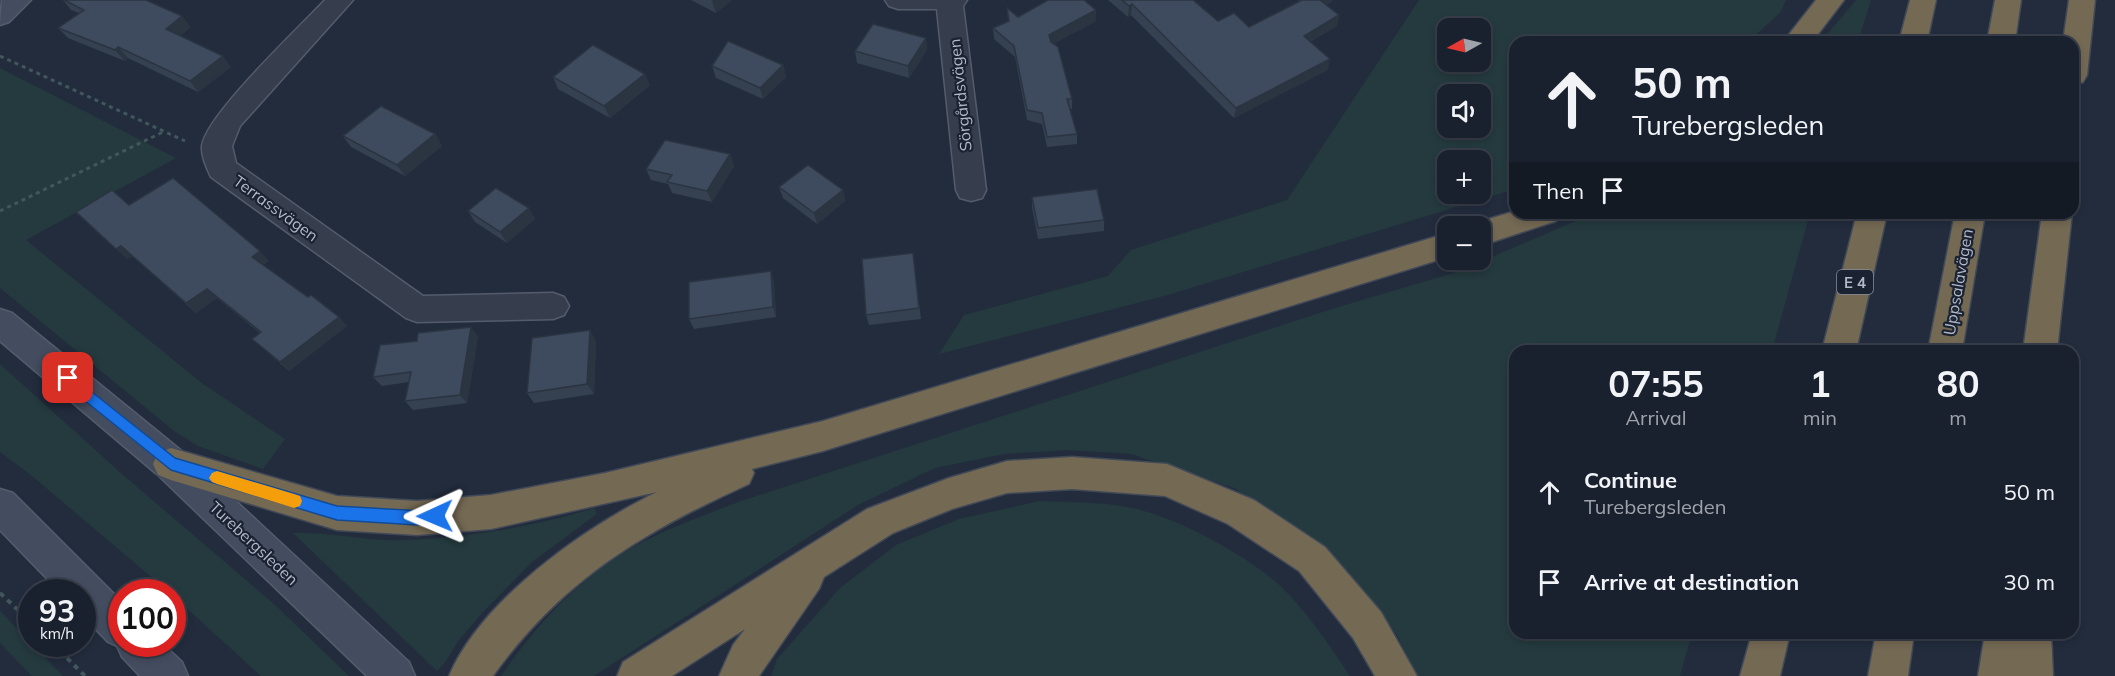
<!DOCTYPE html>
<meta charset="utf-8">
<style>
:root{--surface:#1a212e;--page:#272e3a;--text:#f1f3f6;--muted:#9fa3aa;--line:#383e4a}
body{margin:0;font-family:Mulish,sans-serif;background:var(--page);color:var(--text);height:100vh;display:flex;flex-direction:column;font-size:22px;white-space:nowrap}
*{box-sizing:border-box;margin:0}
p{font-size:20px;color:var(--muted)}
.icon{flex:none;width:33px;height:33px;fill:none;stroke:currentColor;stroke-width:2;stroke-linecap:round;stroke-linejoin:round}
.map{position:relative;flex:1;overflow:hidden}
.drawer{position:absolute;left:1509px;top:345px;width:570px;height:294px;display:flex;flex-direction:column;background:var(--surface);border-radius:18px;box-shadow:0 3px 9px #0003,0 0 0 2px var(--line)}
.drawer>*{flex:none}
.banner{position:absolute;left:1509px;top:36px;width:570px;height:183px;border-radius:18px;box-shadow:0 3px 9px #0003,0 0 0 2px var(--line);background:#1a212e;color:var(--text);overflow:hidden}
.needle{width:39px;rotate:262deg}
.controls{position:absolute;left:1437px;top:18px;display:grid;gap:12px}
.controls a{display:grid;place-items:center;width:54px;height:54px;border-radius:12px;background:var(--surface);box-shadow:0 3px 9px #0003,0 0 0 2px var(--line);font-size:30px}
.speed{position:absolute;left:18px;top:579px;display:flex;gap:12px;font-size:30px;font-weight:700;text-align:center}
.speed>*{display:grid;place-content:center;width:78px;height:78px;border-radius:50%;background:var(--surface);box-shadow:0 3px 9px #0003,0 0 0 2px var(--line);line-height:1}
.speed small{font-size:15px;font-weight:400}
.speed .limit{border:9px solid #d22;background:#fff;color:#111}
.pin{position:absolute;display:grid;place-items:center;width:51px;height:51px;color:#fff;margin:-26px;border-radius:12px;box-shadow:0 3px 9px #0006}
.me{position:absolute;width:66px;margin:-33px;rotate:269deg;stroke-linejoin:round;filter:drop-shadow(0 0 4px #0008)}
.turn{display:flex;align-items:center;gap:21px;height:126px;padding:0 24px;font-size:27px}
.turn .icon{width:78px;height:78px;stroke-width:2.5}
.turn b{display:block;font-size:42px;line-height:51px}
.then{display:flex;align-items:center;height:57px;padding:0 24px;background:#0003;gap:12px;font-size:22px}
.eta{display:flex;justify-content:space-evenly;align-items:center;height:102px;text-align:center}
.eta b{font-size:36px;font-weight:700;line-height:42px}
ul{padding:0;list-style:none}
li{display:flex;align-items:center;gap:18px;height:90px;padding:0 24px}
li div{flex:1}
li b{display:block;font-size:22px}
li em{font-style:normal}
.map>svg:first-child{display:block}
.green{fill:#243a3e;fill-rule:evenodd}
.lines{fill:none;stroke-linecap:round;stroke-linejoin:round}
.street-casing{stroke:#545c6b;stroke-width:3}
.secondary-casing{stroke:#545c6b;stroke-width:3}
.highway-casing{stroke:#414958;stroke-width:3}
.path-far1{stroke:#42575b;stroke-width:3;stroke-dasharray:4 4;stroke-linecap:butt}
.path{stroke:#42575b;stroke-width:4;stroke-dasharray:5 5;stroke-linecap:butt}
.street{fill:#363e4d;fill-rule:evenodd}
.secondary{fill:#444d60;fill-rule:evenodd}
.highway{fill:#746953;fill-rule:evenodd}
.wall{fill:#354050}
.shaded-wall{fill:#2b3441}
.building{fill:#3e4a5d;stroke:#2b3441;stroke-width:1.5}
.route{fill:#1a73e8;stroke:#114b97;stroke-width:1.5}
.slow{fill:#f59e0b}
.labels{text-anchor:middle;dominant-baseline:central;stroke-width:4.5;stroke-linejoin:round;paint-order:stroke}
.shield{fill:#1b2332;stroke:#858c9c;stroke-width:1.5}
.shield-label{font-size:15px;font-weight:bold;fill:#b2b9c9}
.street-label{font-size:16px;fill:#b2b9c9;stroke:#1b2332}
</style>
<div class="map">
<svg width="2115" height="676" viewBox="0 0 2115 676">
<rect width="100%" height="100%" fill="#222c3d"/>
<!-- green -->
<g class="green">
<path d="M1419,0H1786L1780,13L1748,42H1515V189L1168,295L939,354L964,315L1108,276L1131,250L1287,200ZM1448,28H1480V62H1448ZM1448,94H1480V128H1448ZM1448,160H1480V194H1448Z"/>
<path d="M1856,0H1871L1858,42H1821Z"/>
<path d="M0,68L176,158L26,240L203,384L285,439L263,469L198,446L174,431L0,288Z"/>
<path d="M1594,213H1810L1772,351H1515V633H1692L1680,676H1417L1397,635L1321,546L1234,488L1131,454L1068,450L1004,454L935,468L858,505L594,676H501C533,629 572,586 620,555C656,532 698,518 738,502L1335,308L1457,272Z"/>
<path d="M0,364L122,474L274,604L349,676H261L173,596L172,592H169L32,476L0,452Z"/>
<path d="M1040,501C1074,503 1111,501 1144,511C1184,522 1237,551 1270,577C1300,601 1329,644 1350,676H771L777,659L840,588L896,545L959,519Z"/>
<path d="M594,508L597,514L532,562L483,612L459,640L446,661L437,671L293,533C324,532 354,538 385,540C446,542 535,527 594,508Z"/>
<path d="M0,611L63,676H32L0,643Z"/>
</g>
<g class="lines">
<!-- street casing -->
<g class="street-casing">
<g id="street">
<path d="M325,0H353L240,126L232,146L236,163L423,296L553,293L564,297L569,306L564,315L553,319L417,322L406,318L211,177C207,169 201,155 202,146C206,115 300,27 325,0Z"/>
<path d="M885,0H967L963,6L986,190L982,198L971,201L960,198L956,190L937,9H898L889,6Z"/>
</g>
</g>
<!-- secondary casing -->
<g class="secondary-casing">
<g id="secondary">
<path d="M2,0H31L9,22L0,25Z"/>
<path d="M0,309L12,313L184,453L409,662L415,676H367L158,475L0,341Z"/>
<path d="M0,489L13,493L122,602V644H163L182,662L188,676H140L122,657L117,646L108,642L82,615V592H60L0,530Z"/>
</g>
</g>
<!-- highway casing -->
<g class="highway-casing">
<g id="highway">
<path d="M1816,0H1844L1812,42H1783Z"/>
<path d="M1910,0H1936L1927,42H1899Z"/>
<path d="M1995,0H2021L2015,42H1987Z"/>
<path d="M2069,0H2095L2087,75L2083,82L2073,85V42H2063Z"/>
<path d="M1515,211V213H1560L1556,221L1480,246V226L1469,225Z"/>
<path d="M1857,213H1887L1856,351H1822Z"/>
<path d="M1955,213H1985L1962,351H1928Z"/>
<path d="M2042,213H2072L2057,351H2023Z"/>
<path d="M1448,233V257L823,451L752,469L754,473L749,484C643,532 562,580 493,676H449C481,600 585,527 657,492L491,529L417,535L337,530L171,480L158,475L153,464L158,453L171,448L337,496L417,501L491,495L605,473L823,421Z"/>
<path d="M1072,457L1167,464L1254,500L1325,547L1381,612L1417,676H1375L1353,638L1299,571L1228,524L1165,496L1072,489L1007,493L952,509L893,533L824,577L819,589L759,676H719L733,645L745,629L672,676H617L623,662L867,509L949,478L1007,461Z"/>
<path d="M1752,633H1790L1780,676H1740Z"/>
<path d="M1876,633H1914L1908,676H1868Z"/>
<path d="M1985,633H2051L2053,676H1978Z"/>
</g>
</g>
<!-- path-far1 -->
<g class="path-far1">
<path d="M0,56L185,141"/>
<path d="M0,211L163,132"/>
</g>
<!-- path -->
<g class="path">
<path d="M0,593L32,623"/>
<path d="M53,644L85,676"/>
</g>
<!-- street -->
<use href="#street" class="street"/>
<!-- secondary -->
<use href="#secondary" class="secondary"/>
<!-- highway -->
<use href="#highway" class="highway"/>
</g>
<!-- wall -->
<g class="wall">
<path d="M63,0H146L191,27L180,36L231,67L198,92L128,58L125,61L68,38L58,28L79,13L71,10Z"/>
<path d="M691,0H732L716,13Z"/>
<path d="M1108,0H1193L1218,21L1249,27L1299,1L1298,0H1334L1326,5L1339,15L1337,26L1310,42L1328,70L1234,118L1131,15L1128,17Z"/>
<path d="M1007,8L1018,17L1096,10V21L1053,44L1072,99V109H1070L1077,134V144L1047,147L1042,124L1027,120L1015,57L994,39L993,28L1008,21Z"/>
<path d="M926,38L927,50L909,78L857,63L855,51Z"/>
<path d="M783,65L786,77L763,99L716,78L712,66Z"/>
<path d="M553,77L650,85L610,118L558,89Z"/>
<path d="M435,134L442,146L405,176L351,147L343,136Z"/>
<path d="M730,154L734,166L712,202L672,193L668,184L651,180L646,169Z"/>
<path d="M779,187L843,190L845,201L817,224L783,198Z"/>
<path d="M1032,197L1104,220V231L1038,239L1032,208Z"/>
<path d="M129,205L269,261L263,265L308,297L339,317L347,326L289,371L252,339L260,333L217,298L196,313L132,256L127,259Z"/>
<path d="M529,208L535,219L507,243L475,222L468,211Z"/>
<path d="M913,253L921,319L869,325L866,315Z"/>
<path d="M774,281L776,317L694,329L689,319Z"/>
<path d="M478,336L467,403L413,410L405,401L409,382L382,386L373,377Z"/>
<path d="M596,341L594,394L534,403L527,393Z"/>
</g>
<!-- shaded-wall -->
<g class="shaded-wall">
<path d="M713,0H732L716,13L712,1Z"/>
<path d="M1318,0H1334L1316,10Z"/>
<path d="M1132,4L1131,15L1128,17L1129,6Z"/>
<path d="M1096,10V21L1049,46V35Z"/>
<path d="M1339,15L1337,26L1301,47L1304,36Z"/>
<path d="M182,16L191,27L175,40L166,29Z"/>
<path d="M926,38L927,50L909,78L908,66Z"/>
<path d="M118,47L128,58L125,61L115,50Z"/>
<path d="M223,56L231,67L198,92L190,81Z"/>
<path d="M1330,59L1328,70L1234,118L1236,108Z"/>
<path d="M783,65L786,77L763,99L760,88Z"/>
<path d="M645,74L650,85L610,118L604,106Z"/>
<path d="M435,134L442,146L405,176L397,165Z"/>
<path d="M730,154L734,166L712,202L707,191Z"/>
<path d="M843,190L845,201L817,224L814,213Z"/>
<path d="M529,208L535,219L507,243L500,232Z"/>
<path d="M121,246L132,256L127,259L116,249Z"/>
<path d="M260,251L269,261L261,267L252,257Z"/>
<path d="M771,271L774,281L776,317L773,307Z"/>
<path d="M207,289L217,298L196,313L186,303Z"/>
<path d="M339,317L347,326L289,371L280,362Z"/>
<path d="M471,327L478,336L467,403L460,395Z"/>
<path d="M590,330L596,341L594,394L587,384Z"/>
</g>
<!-- building -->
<g class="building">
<path d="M64,0H146L182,16L166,29L223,56L190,81L118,47L115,50L58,28L84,10Z"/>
<path d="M1048,0H1084L1096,10L1049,35L1051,42L1058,47L1072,99H1067L1077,134L1047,137L1042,113L1027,110L1014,46L993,28L1009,21L1007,8L1018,17Z"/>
<path d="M1122,0H1193L1218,21L1234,13L1249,27L1302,0H1320L1339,15L1304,36L1330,59L1236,108L1132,4L1129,6Z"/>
<path d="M873,24L926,38L908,66L855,51Z"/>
<path d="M728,41L783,65L760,88L712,66Z"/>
<path d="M593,45L645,74L604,106L553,77Z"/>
<path d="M381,106L435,134L397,165L343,136Z"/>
<path d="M665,140L730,154L707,191L667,182L672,175L646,169Z"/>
<path d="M808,165L843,190L814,213L779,187Z"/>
<path d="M173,178L260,251L252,257L308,297L311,295L339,317L280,362L252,339L261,332L207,289L186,303L121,246L116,249L76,212L112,190L129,205Z"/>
<path d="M496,188L529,208L500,232L468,211Z"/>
<path d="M1097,189L1104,220L1038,228L1032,197Z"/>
<path d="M913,253L919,308L866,315L862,259Z"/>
<path d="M771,271L773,307L689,319V282Z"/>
<path d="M471,327L460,395L405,401L411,372L373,377L380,345L417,341L418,333Z"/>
<path d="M590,330L587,384L527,393L532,338Z"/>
</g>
<!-- route -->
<path class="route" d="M68,373L175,458L337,506L440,512L443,516L440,521L417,525L337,520L171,470L63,383L61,378L63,374Z"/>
<!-- slow -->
<path class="slow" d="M217,471L294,494L300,496L302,501L300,506L294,508L217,484L212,482L209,478L212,473Z"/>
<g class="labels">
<!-- shield labels -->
<rect class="shield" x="1837" y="270" width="36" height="24" rx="4.5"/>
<g class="shield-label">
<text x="1855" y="282">E 4</text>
</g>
<!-- street labels -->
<g class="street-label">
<text transform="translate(960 95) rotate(-96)">Sörgårdsvägen</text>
<text transform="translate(276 208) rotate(36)">Terrassvägen</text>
<text transform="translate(1958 282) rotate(-80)">Uppsalavägen</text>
<text transform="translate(254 543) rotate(43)">Turebergsleden</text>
</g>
</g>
</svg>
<div class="controls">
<a><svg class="needle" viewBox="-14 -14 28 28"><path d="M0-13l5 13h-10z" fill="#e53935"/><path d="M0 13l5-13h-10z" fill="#9fa3aa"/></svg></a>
<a><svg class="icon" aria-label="sound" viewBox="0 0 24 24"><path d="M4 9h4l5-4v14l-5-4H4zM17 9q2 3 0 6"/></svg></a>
<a>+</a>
<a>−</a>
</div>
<div class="speed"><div>93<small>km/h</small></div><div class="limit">100</div></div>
<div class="pin" style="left:68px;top:378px;background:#d93025"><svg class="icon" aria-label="arrive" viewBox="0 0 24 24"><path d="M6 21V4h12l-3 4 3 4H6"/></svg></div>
<svg class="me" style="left:435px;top:516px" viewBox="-20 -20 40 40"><path d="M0-17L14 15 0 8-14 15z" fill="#1a73e8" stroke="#fff" stroke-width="4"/></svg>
<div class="banner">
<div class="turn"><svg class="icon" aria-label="ahead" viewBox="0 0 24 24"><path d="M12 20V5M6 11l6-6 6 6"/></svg><div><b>50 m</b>Turebergsleden</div></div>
<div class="then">Then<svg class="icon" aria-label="arrive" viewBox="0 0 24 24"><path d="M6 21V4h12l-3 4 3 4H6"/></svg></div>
</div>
<section class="drawer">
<div class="eta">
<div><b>07:55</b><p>Arrival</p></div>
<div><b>1</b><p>min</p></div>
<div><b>80</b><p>m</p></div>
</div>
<ul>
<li><svg class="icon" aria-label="ahead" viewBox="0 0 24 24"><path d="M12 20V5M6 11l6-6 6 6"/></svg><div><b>Continue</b><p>Turebergsleden</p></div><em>50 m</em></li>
<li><svg class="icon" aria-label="arrive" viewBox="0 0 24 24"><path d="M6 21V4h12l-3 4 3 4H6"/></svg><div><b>Arrive at destination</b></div><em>30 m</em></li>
</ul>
</section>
</div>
